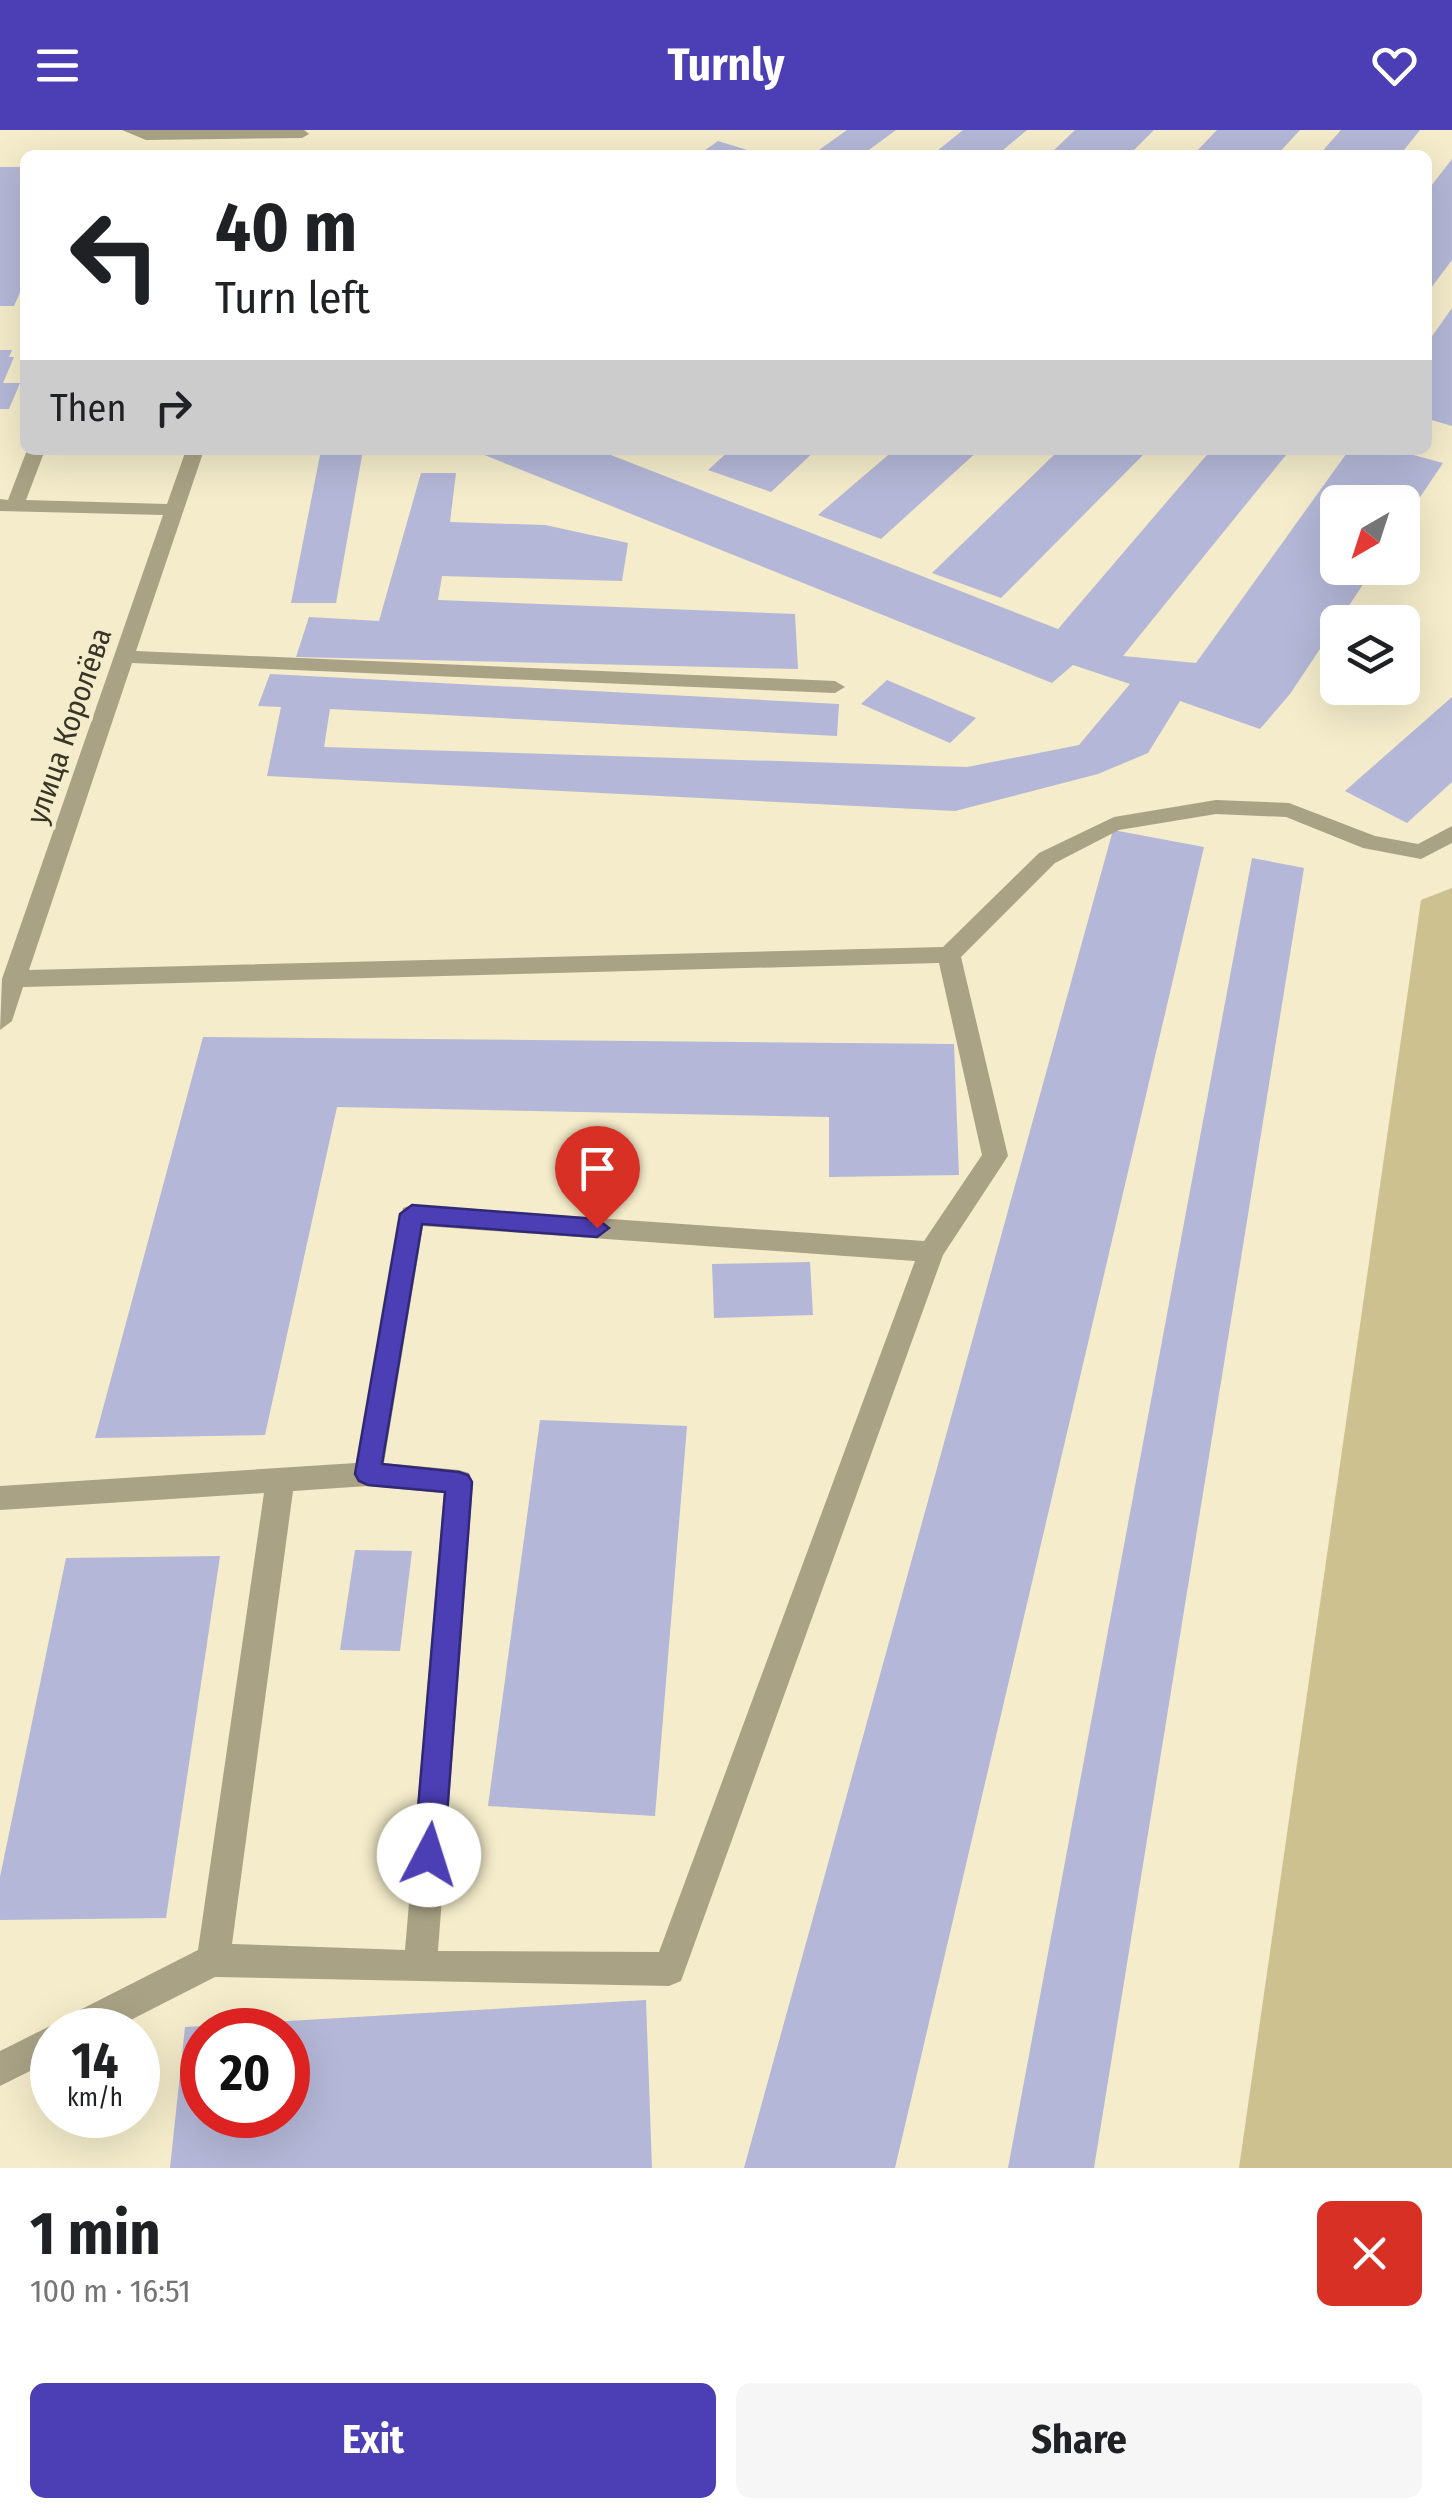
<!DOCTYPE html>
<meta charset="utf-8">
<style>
:root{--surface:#fff;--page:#f6f6f6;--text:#202124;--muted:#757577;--accent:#4c3eb5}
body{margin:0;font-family:"Fira Sans Condensed",sans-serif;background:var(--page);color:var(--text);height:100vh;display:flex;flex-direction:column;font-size:38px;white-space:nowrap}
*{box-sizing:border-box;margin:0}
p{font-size:32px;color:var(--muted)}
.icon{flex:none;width:55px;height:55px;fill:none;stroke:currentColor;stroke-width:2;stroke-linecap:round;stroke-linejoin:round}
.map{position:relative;height:2038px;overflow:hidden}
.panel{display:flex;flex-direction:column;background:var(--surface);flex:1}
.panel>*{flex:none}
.top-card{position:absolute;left:20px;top:20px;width:1412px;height:305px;border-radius:15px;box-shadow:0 10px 40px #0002;background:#fff;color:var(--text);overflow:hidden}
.needle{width:65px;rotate:219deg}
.buttons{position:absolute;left:1320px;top:355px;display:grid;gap:20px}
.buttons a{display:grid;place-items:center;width:100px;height:100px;border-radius:15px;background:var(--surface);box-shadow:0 10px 40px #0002;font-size:50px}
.speed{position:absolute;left:30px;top:1878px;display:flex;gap:20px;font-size:50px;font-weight:700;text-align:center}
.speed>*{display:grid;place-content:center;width:130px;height:130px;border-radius:50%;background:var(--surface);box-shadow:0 10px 40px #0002;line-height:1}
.speed small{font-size:25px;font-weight:400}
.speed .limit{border:15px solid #d22;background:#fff;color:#111}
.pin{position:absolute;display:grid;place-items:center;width:85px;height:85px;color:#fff;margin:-102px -42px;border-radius:50% 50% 50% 0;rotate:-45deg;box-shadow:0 0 10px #0007}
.pin .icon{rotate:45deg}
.me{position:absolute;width:110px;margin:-55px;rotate:5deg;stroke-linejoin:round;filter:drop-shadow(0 0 8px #0008)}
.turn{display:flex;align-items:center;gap:35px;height:210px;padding:0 30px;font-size:45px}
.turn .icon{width:130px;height:130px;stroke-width:2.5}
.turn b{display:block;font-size:70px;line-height:85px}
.then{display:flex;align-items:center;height:95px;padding:0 30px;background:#0003;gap:20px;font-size:38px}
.round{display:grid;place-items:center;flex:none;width:105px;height:105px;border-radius:15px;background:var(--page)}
.headline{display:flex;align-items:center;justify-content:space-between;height:170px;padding:0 30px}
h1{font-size:60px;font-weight:700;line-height:75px}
.cta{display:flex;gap:20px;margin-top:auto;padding:20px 30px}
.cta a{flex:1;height:115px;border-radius:15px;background:var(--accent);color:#fff;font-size:40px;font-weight:700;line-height:115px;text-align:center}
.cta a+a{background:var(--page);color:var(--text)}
header{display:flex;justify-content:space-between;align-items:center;height:130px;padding:0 30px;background:var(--accent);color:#fff;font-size:45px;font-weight:700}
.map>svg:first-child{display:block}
.green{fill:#cdc18f}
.building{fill:#b4b7d7;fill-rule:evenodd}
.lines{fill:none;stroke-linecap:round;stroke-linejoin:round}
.minor{fill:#a9a285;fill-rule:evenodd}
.route{fill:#4c3eb5;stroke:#312876;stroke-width:2.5}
.labels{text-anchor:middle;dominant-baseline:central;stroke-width:8;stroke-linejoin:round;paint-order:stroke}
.street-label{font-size:30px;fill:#383528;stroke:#f4ecca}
</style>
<header><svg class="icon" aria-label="menu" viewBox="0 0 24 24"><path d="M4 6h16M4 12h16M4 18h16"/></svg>Turnly<svg class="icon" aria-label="heart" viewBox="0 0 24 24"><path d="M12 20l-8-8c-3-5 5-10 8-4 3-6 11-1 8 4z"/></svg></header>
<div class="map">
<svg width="1452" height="2038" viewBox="0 0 1452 2038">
<rect width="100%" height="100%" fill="#f4ecca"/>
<!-- green -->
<path class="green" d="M1452,758V2038H1239L1421,770Z"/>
<!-- building -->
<g class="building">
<path d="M847,0H896L862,25H812Z"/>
<path d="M963,0H1027L997,25H932Z"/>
<path d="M1075,0H1154L1129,25H1049Z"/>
<path d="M1217,0H1300L1277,25H1193Z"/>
<path d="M1341,0H1420L1400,25H1319Z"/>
<path d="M718,11L760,24V25H698Z"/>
<path d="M1452,29V130L1428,162V60Z"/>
<path d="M0,37H22L25,42V151L14,176H0Z"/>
<path d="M1452,178V296L1428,289V212Z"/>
<path d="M0,220H12L9,227H14L3,253H20L9,279H0Z"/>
<path d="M321,320H363L336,473H291Z"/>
<path d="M472,320H598L1058,499L1211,320H1290L1123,526L1196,533L1349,320H1395L1443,333L1402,394V372H1338V438H1374L1290,564L1260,599L1180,571L1148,623L1098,644L955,681L267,646L281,577L258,576L270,544L839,574L837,606L330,579L324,617L967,637L1079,615L1130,554L1073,535L1052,553Z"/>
<path d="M730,320H816L771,362L708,340Z"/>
<path d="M894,320H979L881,409L818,385Z"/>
<path d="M1059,320H1148L1001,468L932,443Z"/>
<path d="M421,343H456L450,392L545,395L628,413L622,451L442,446L438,470L795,484L798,539L296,527L309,487L379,491Z"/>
<path d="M887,550L976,588L950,613L861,574Z"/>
<path d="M1452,567V652L1407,693L1345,661Z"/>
<path d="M1113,700L1204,717L895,2038H744Z"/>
<path d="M1252,728L1304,738L1094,2038H1008Z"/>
<path d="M203,907L954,914L959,1045L829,1047V987L337,977L265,1305L95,1308Z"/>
<path d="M810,1132L813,1185L714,1188L712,1134Z"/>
<path d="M540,1290L687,1296L655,1686L488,1676Z"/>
<path d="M355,1420L412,1421L400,1521L340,1520Z"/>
<path d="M220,1426L166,1788L0,1790V1747L66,1428Z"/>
<path d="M646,1870L652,2038H170L185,1897ZM202,1900H288V1985H202Z"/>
</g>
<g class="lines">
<!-- minor -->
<g class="minor">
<path d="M122,0H304L309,4L302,8L146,10Z"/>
<path d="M27,320H45L26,370L167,374L186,320H204L136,521L835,551L845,557L835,563L132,533L29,840L943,817L1039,723L1114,687L1216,670L1289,673L1375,706L1418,714L1452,696V713L1421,729L1363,718L1286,687L1216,684L1119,700L1055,733L961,827L1008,1026L943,1125L681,1851L669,1856L215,1847L111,1900H52V1930L0,1956V1921L52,1895L60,1898L64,1888L198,1820L264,1363L0,1380V1356L356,1333L403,1078L412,1075L924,1111L982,1025L939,833L23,857L12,891L0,900L2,849L163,385L0,381V369L8,370ZM423,1096L915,1131L659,1822L438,1821L473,1352L469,1343L459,1340L384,1333ZM368,1356L444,1363L405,1820L232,1814L293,1361Z"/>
</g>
</g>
<!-- route -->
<path class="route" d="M412,1075L597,1089L609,1098L597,1107L422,1094L382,1334L459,1342L468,1345L472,1352L444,1725L439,1735L429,1739L419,1735L414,1725L445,1362L368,1355L359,1351L355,1344L400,1084Z"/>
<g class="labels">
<!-- street labels -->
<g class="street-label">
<text transform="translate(69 596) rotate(-71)">улица Королёва</text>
</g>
</g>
</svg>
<div class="buttons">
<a><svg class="needle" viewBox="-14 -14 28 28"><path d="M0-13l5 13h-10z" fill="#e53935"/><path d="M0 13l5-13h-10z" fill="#757577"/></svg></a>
<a><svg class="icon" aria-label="layers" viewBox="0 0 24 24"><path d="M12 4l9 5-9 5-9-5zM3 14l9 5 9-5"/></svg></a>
</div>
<div class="speed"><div>14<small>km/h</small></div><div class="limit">20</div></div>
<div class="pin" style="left:597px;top:1098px;background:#d93025"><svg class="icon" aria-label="arrive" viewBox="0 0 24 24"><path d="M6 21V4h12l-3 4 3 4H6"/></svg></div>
<svg class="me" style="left:429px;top:1725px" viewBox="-20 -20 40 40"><circle r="19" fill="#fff"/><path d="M0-13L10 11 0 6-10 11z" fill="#4c3eb5"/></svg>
<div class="top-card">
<div class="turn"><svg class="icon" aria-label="left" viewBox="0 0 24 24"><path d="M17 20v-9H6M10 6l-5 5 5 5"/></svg><div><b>40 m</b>Turn left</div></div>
<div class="then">Then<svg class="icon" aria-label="right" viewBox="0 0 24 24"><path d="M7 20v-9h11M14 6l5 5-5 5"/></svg></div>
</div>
</div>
<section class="panel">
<div class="headline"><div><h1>1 min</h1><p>100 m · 16:51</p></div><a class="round" style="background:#d93025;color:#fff"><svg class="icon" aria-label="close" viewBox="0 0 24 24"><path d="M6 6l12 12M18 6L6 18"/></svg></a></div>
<div class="cta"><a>Exit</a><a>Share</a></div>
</section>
